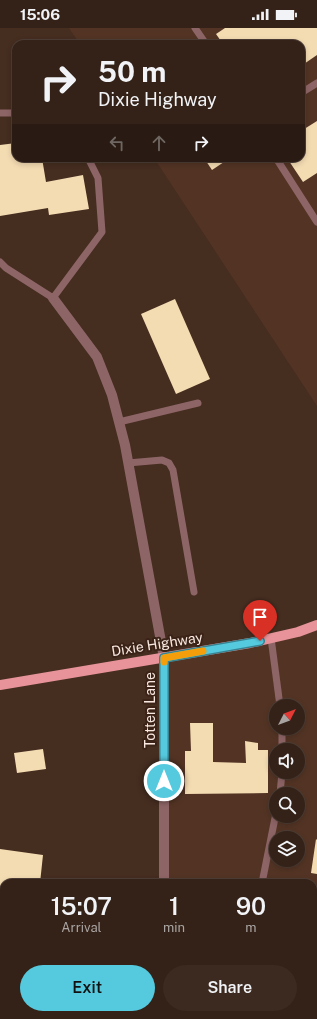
<!DOCTYPE html>
<style>
:root{--surface:#342218;--page:#3c2a21;--text:#f1f3f6;--muted:#a9a4a2;--line:#4e3f37;--accent:#55cadf}
body{margin:0;font-family:"Public Sans",sans-serif;background:var(--page);color:var(--text);height:100vh;display:flex;flex-direction:column;font-size:15px;white-space:nowrap}
*{box-sizing:border-box;margin:0}
p{font-size:13px;color:var(--muted)}
.icon{flex:none;width:22px;height:22px;fill:none;stroke:currentColor;stroke-width:2;stroke-linecap:round;stroke-linejoin:round}
.map{position:relative;flex:1;overflow:hidden}
.details{position:absolute;left:0px;top:851px;width:317px;height:140px;display:flex;flex-direction:column;background:var(--surface);border-radius:12px 12px 0 0;box-shadow:0 2px 6px #0003,0 0 0 1px var(--line)}
.details>*{flex:none}
.banner{position:absolute;left:12px;top:12px;width:293px;height:122px;border-radius:12px;box-shadow:0 2px 6px #0003,0 0 0 1px var(--line);background:#342218;color:var(--text);overflow:hidden}
.needle{width:26px;rotate:48deg}
.tools{position:absolute;left:269px;top:671px;display:grid;gap:8px}
.tools a{display:grid;place-items:center;width:36px;height:36px;border-radius:50%;background:var(--surface);box-shadow:0 2px 6px #0003,0 0 0 1px var(--line);font-size:20px}
.pin{position:absolute;display:grid;place-items:center;width:34px;height:34px;color:#fff;margin:-41px -17px;border-radius:50% 50% 50% 0;rotate:-45deg;box-shadow:0 0 4px #0007}
.pin .icon{rotate:45deg}
.me{position:absolute;width:44px;margin:-22px;rotate:0deg;stroke-linejoin:round;filter:drop-shadow(0 0 3px #0008)}
.turn{display:flex;align-items:center;gap:14px;height:84px;padding:0 20px;font-size:18px}
.turn .icon{width:52px;height:52px;stroke-width:2.5}
.turn b{display:block;font-size:28px;line-height:34px}
.lanes{display:flex;align-items:center;height:38px;padding:0 20px;background:#0003;justify-content:center;gap:20px;direction:ltr}
.lanes .off{opacity:.35}
.eta{display:flex;justify-content:space-evenly;align-items:center;height:68px;text-align:center}
.eta b{font-size:24px;font-weight:600;line-height:28px}
.button{display:flex;gap:8px;margin-top:auto;padding:8px 20px}
.button a{flex:1;height:46px;border-radius:24px;background:var(--accent);color:#111;font-size:16px;font-weight:600;line-height:46px;text-align:center}
.button a+a{background:var(--page);color:var(--text)}
.status{display:flex;justify-content:space-between;align-items:center;height:28px;padding:0 20px;background:var(--surface);direction:ltr}
.status svg{height:11px;fill:currentColor}
.map>svg:first-child{display:block}
.built{fill:#533424;fill-rule:evenodd}
.building{fill:#f3dbb2}
.lines{fill:none;stroke-linecap:round;stroke-linejoin:round}
.service{stroke:#8e6567;stroke-width:7}
.minor{stroke:#8e6567;stroke-width:10}
.primary{stroke:#e79399;stroke-width:10}
.route-casing{stroke:#378391;stroke-width:10}
.route{stroke:#55cadf;stroke-width:7}
.slow{stroke:#f59e0b;stroke-width:7}
.labels{text-anchor:middle;dominant-baseline:central;stroke-width:4;stroke-linejoin:round;paint-order:stroke}
.street-label{font-size:14px;fill:#f8e8e0;stroke:#3b2317}
</style>
<div class="status"><b>15:06</b><svg viewBox="0 0 49 12"><path d="M0 12V9h3v3zM5 12V6h3v6zM10 12V3h3v9zM15 12V0h3v12zM26 1h20v11H26zM47 4h2v5h-2z"/></svg></div>
<div class="map">
<svg width="317" height="991" viewBox="0 0 317 991">
<rect width="100%" height="100%" fill="#452d20"/>
<!-- built -->
<g class="built">
<path d="M69,0H317V378L154,130H301V16H80Z"/>
<path d="M317,597V991H162L163,987H313V855H164V630ZM276,678H298V700H276ZM276,722H298V744H276ZM276,766H298V788H276ZM276,810H298V832H276Z"/>
</g>
<!-- building -->
<g class="building">
<path d="M225,0H317V27L301,38V16H223L216,6Z"/>
<path d="M317,93V145L303,154L287,130H301V103Z"/>
<path d="M16,115V130H42L46,154L83,147L89,181L49,187L48,180L0,188V117Z"/>
<path d="M204,130H230L212,142Z"/>
<path d="M175,271L210,351L176,366L141,286Z"/>
<path d="M190,695H213V734L246,735L245,713L258,715V722H268V765L185,766V723H191Z"/>
<path d="M43,721L46,741L17,745L14,725Z"/>
<path d="M316,811L317,812V846L311,845Z"/>
<path d="M0,821L43,827L40,855H4V927H0Z"/>
<path d="M0,953L4,954V987H23V991H0Z"/>
</g>
<g class="lines">
<!-- service -->
<g class="service">
<path d="M195,0L206,16"/>
<path d="M301,65L317,55"/>
<path d="M0,85H16"/>
<path d="M276,130L317,194"/>
<path d="M0,234L6,240L53,270L102,204L98,150L88,130"/>
<path d="M119,394L198,375"/>
<path d="M128,435L162,432L169,435L173,442L194,564"/>
<path d="M271,610L280,678"/>
<path d="M282,700V722"/>
<path d="M280,766L282,744"/>
<path d="M262,855L276,785"/>
<path d="M313,907H317"/>
<path d="M249,991V987"/>
</g>
<!-- minor -->
<g class="minor">
<path d="M53,270L97,329L112,367L125,417L164,630V855"/>
<path d="M162,991L163,987"/>
</g>
<!-- primary -->
<path class="primary" d="M0,657L250,615L298,604L317,597"/>
</g>
<g class="lines">
<!-- route casing -->
<g class="route-casing">
<path id="route" d="M164,753V630L260,613"/>
</g>
<!-- route -->
<use href="#route" class="route"/>
<!-- slow -->
<path class="slow" d="M164,634V630L203,623"/>
</g>
<g class="labels">
<!-- street labels -->
<g class="street-label">
<text transform="translate(157 616) rotate(-9)">Dixie Highway</text>
<text transform="translate(150 682) rotate(-90)">Totten Lane</text>
</g>
</g>
</svg>
<div class="tools">
<a><svg class="needle" viewBox="-14 -14 28 28"><path d="M0-13l5 13h-10z" fill="#e53935"/><path d="M0 13l5-13h-10z" fill="#a9a4a2"/></svg></a>
<a><svg class="icon" aria-label="sound" viewBox="0 0 24 24"><path d="M4 9h4l5-4v14l-5-4H4zM17 9q2 3 0 6"/></svg></a>
<a><svg class="icon" aria-label="search" viewBox="0 0 24 24"><circle cx="10" cy="10" r="6"/><path d="M15 15l6 6"/></svg></a>
<a><svg class="icon" aria-label="layers" viewBox="0 0 24 24"><path d="M12 4l9 5-9 5-9-5zM3 14l9 5 9-5"/></svg></a>
</div>
<div class="pin" style="left:260px;top:613px;background:#d93025"><svg class="icon" aria-label="arrive" viewBox="0 0 24 24"><path d="M6 21V4h12l-3 4 3 4H6"/></svg></div>
<svg class="me" style="left:164px;top:753px" viewBox="-20 -20 40 40"><circle r="17" fill="#55cadf" stroke="#fff" stroke-width="3"/><path d="M0-11L8 9 0 5-8 9z" fill="#fff"/></svg>
<div class="banner">
<div class="turn"><svg class="icon" aria-label="right" viewBox="0 0 24 24"><path d="M7 20v-9h11M14 6l5 5-5 5"/></svg><div><b>50 m</b>Dixie Highway</div></div>
<div class="lanes"><svg class="icon off" aria-label="left" viewBox="0 0 24 24"><path d="M17 20v-9H6M10 6l-5 5 5 5"/></svg><svg class="icon off" aria-label="ahead" viewBox="0 0 24 24"><path d="M12 20V5M6 11l6-6 6 6"/></svg><svg class="icon" aria-label="right" viewBox="0 0 24 24"><path d="M7 20v-9h11M14 6l5 5-5 5"/></svg></div>
</div>
<section class="details">
<div class="eta">
<div><b>15:07</b><p>Arrival</p></div>
<div><b>1</b><p>min</p></div>
<div><b>90</b><p>m</p></div>
</div>
<div class="button"><a>Exit</a><a>Share</a></div>
</section>
</div>
